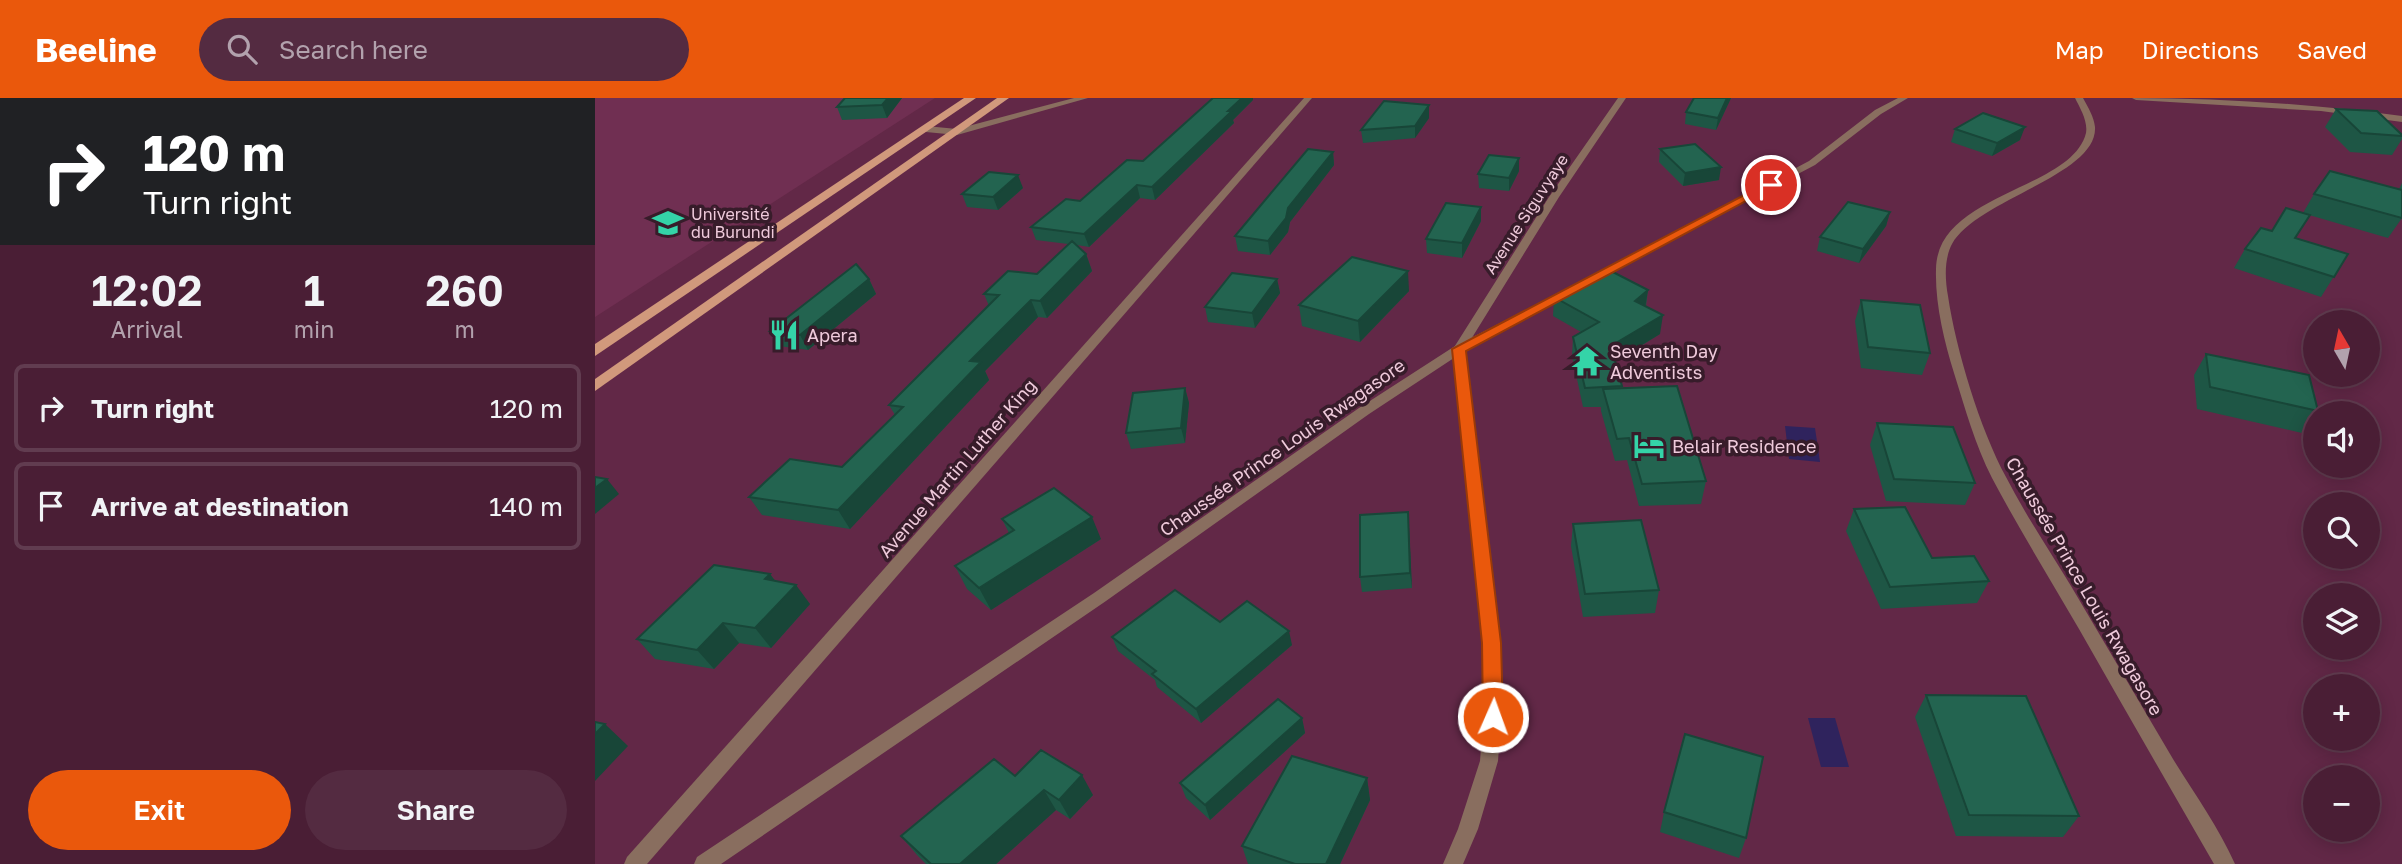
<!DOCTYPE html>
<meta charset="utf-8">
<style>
:root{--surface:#4a1e35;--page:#542b41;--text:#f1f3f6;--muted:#b2a2ad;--line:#613c50;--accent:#ea580c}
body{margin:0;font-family:"Golos Text",sans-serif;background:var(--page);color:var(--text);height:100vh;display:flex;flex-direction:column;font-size:26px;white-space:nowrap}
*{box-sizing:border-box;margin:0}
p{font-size:23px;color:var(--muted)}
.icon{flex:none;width:38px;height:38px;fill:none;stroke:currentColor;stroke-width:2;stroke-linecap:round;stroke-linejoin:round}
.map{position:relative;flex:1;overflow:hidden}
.details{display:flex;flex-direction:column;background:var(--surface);width:595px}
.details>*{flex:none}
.guide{background:#202124;color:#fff;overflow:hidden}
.needle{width:46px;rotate:351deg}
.tools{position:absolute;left:1708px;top:212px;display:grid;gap:14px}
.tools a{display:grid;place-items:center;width:77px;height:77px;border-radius:50%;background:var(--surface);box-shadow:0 4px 18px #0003,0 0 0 2px var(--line);font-size:35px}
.pin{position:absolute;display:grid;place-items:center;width:60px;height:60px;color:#fff;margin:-30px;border:4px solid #fff;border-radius:50%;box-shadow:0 2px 7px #0007}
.me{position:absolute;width:77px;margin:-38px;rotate:2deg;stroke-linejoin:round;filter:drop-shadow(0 0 5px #0008)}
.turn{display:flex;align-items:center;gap:24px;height:147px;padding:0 28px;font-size:32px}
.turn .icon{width:91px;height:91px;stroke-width:2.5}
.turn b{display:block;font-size:49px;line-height:60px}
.eta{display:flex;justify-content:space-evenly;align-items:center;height:119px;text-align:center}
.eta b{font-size:42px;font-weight:600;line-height:49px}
.primary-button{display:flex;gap:14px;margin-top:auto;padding:14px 28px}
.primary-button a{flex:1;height:80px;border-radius:42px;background:var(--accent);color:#fff;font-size:28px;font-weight:600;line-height:80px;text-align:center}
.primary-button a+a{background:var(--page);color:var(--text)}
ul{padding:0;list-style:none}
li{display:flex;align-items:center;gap:21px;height:88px;margin:0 14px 10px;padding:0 14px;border:4px solid var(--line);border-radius:10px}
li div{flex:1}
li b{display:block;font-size:26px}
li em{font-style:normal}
header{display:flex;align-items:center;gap:42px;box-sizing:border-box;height:98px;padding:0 35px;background:var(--accent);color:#fff}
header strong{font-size:33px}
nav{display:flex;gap:38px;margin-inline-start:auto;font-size:24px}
.search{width:490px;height:63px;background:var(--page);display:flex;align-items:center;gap:18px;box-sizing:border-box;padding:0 24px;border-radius:38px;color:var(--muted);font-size:26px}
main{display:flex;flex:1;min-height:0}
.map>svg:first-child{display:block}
.built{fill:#702f52}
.water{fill:#2f235d}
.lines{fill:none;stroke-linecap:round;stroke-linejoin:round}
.minor{fill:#896e5f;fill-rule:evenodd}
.tertiary{fill:#896e5f;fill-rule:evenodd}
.primary{fill:#d1997c;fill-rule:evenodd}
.wall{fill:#1e5645}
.shaded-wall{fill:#184638}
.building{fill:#236450;stroke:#184638;stroke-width:2}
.route{fill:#ea580c;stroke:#983908;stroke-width:2}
.labels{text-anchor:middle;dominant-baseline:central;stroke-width:7;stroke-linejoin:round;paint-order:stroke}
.far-poi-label{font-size:16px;fill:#efcadb;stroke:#371c2a;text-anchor:start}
.far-street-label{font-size:16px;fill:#efcadb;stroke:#371c2a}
.poi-label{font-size:18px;fill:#efcadb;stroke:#371c2a;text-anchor:start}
.street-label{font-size:18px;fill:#efcadb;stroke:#371c2a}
</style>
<header>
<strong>Beeline</strong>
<div class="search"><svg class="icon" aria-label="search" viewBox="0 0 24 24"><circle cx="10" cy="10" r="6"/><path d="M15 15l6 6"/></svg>Search here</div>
<nav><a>Map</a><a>Directions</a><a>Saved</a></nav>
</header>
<main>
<section class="details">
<div class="guide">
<div class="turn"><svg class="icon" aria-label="right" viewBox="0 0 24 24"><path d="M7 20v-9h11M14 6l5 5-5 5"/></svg><div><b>120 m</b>Turn right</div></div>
</div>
<div class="eta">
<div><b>12:02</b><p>Arrival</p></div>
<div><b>1</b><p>min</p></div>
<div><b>260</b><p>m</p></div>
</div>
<ul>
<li><svg class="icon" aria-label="right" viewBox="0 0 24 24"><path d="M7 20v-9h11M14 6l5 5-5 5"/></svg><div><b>Turn right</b></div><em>120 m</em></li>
<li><svg class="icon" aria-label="arrive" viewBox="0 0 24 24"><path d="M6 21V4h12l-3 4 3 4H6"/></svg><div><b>Arrive at destination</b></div><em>140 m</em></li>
</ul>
<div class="primary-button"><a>Exit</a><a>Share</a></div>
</section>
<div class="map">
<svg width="1807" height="766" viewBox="0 0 1807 766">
<rect width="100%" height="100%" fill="#622847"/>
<!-- built -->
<path class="built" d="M0,0H340L0,219Z"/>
<!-- water -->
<g class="water">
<path d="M1190,328L1220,330L1225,364L1194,361Z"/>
<path d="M1213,620H1240L1254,669H1226Z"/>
</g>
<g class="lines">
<!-- minor -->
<g class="minor">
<path d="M479,0H493L362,37L331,34L327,31L331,28L362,31Z"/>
<path d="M709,0H717L52,766H29L32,759Z"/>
<path d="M1023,0H1031L964,99L870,251L905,545L908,598L903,663L883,731L868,766H848L863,731L885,663L890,598L889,545L858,251L954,99Z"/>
<path d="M1537,0C1627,0 1717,6 1807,18V24L1726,13L1541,2Z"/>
</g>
<!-- tertiary -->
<g class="tertiary">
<path d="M1303,0H1313L1286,16L1220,67L1002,182H994L993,180L1214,63L1280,12Z"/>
<path d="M1480,0H1488C1493,9 1499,19 1500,29C1503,77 1381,102 1357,146C1349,161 1350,182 1353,198C1361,252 1385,331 1411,379C1430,416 1454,452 1476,488C1510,546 1544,603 1578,661C1599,695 1624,730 1640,766H1619C1574,688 1529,610 1484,531C1455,481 1424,431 1397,380C1380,347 1370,310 1359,275C1349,242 1340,206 1341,171C1342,95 1477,92 1491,35C1493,23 1485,10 1480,0Z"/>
<path d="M974,190L978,191V195L868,254L774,316L511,503L126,766H99L102,759L499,495L764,310L860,248Z"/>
</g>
<!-- primary -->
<g class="primary">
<path d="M369,0H381L0,258V246Z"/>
<path d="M402,0H414L0,293V281Z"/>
</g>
</g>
<!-- wall -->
<g class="wall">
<path d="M250,0H307L292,20L247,22L242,9Z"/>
<path d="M1099,0H1136L1121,32L1090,26L1091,14Z"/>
<path d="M658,2L638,22L639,25L560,102L545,100L494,149L482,147L491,156L497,173L452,220L443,219L390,273L394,282L255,431L167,417L154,399L247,369L300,317L294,307L394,208L389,196L442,176L473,146L441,142L436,129L485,103L548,63Z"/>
<path d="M1741,11L1807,37V41L1797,57L1755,54L1730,29Z"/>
<path d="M834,20L820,40L768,45L766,32Z"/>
<path d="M1360,31L1425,42L1397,58L1356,44Z"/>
<path d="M1065,51L1124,82L1088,88L1064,64Z"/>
<path d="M738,54L739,67L695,124L693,134L675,157L643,153L640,138Z"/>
<path d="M924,73L914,93L884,90L883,76Z"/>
<path d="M1807,85V120L1793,140L1714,117L1700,140L1753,156L1726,199L1639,170L1650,151L1677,133L1708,115L1719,96L1804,91Z"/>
<path d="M428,90L403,112L372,109L367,96Z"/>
<path d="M1295,114L1291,128L1264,165L1222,153L1225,139Z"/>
<path d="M886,123L867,160L832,155L831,141Z"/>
<path d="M274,181L281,196L213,252L184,248L175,233Z"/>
<path d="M682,181L685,195L660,230L613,224L610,209Z"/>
<path d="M1053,192L1051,208L1065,236L1020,264L1027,291L1111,383L1106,406L1044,408L1032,362L1020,363L1006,313V309H988L977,258L978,239L986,234L958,218L959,199Z"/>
<path d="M814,193L765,244L707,228L704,207Z"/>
<path d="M1266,202L1335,255L1327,277L1266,270L1260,223Z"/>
<path d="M1611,256L1723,313L1720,315V317L1707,335L1602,311L1599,277Z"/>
<path d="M590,290L594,305L590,345L536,351L531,335Z"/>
<path d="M1282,325L1380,385L1370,407L1291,403L1275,347Z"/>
<path d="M1259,411L1337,460L1394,483L1382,505L1286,511L1251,433Z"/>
<path d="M813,414L817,490L767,494L765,479Z"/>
<path d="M407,421L506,441L396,512L372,491L360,468L414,435Z"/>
<path d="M978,426L1064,492L1060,515L988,519L976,448Z"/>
<path d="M175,476L180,483L215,506L176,550L144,545L119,571L60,561L42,541Z"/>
<path d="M625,524L697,547L606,625L562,589L560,582L523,553L517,539Z"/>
<path d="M1331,597L1484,718L1468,739L1361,738L1320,619Z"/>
<path d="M707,620L710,635L615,722L591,700L585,685Z"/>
<path d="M420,678L498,697L475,721L461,712L401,766H331L322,757L306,738Z"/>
<path d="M772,680L775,702L745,766H653L647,748Z"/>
<path d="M1069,714L1151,740L1144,760L1065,734Z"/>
</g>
<!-- shaded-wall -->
<g class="shaded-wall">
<path d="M293,0H307L292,20L287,7Z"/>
<path d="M647,0H658V2L638,22L639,25L560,102L557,89Z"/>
<path d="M1132,0H1136L1121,32L1123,20Z"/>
<path d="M834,7V20L820,40V28Z"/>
<path d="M1430,29L1425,42L1397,58L1402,45Z"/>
<path d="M738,54L739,67L695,124L693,134L675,157L673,143L693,110Z"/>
<path d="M924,60V73L914,93V80Z"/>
<path d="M1126,69L1124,82L1088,88L1090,75Z"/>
<path d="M423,77L428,90L403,112L398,99Z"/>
<path d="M542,87L545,100L494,149L489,136Z"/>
<path d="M886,109V123L867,160V145Z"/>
<path d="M1295,114L1291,128L1264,165L1268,151Z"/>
<path d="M491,156L497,173L452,220L445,203Z"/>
<path d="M813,173L814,193L765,244L763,223Z"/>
<path d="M274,181L281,196L213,252L205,237Z"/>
<path d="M682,181L685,195L660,230L657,215Z"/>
<path d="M1053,192L1050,210L1040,203Z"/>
<path d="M436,202L443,219L390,273L394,282L255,431L243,412L375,263Z"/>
<path d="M1068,217L1065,236L1014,267L1016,248Z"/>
<path d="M590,290L594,305L590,345L586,330Z"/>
<path d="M12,381L24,396L0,416V390Z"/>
<path d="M813,414L814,430L817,490L815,475Z"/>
<path d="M497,419L506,441L396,512L384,490Z"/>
<path d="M175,476L190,496L170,481Z"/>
<path d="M201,487L215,506L176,550L160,530Z"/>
<path d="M128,525L144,545L119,571L102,552Z"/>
<path d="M694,533L697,547L606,625L601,611Z"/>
<path d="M707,620L710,635L615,722L610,707Z"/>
<path d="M10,626L33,648L0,683V636Z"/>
<path d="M487,677L498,697L475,721L464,702Z"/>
<path d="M772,680L775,702L745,766H731Z"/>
<path d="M449,692L461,712L401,766H365Z"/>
</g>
<!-- building -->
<g class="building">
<path d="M250,0H293L287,7L242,9Z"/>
<path d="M618,0H647L633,13H637L557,89L542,87L489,136L436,129L471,101L485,103L532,62L548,63Z"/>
<path d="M1099,0H1132L1123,20L1091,14Z"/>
<path d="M789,3L834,7L820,28L766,32Z"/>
<path d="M1741,11L1782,13L1807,37V38L1766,35Z"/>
<path d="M1388,15L1430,29L1402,45L1360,31Z"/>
<path d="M1100,46L1126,69L1090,75L1065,51Z"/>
<path d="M713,51L738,54L693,110L691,120L673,143L640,138Z"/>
<path d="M894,57L924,60L914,80L883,76Z"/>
<path d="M1735,73L1807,92V120L1719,96Z"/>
<path d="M394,74L423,77L398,99L367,96Z"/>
<path d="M1253,104L1295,114L1268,151L1225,139Z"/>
<path d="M851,105L886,109L867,145L831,141Z"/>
<path d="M1691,110L1715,117L1700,140L1753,156L1739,179L1650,151L1666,130L1677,133Z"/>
<path d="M477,143L491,156L445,203L436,202L375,263L386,264L243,412L154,399L195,361L247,369L308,309L294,307L404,197L389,196L413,173L442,176Z"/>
<path d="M757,159L813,173L763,223L704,207Z"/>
<path d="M261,166L274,181L205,237L175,233Z"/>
<path d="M1012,171L1053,192L1040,203L1068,217L1016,248L1027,288L990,290L978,239L1004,224L959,199Z"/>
<path d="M637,175L682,181L657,215L610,209Z"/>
<path d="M1266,202L1325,207L1335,255L1273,249Z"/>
<path d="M1611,256L1714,277L1723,313L1615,289Z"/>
<path d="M1082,288L1111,383L1047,386L1034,340L1022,341L1008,291Z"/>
<path d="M590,290L586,330L531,335L538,295Z"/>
<path d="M1282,325L1358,329L1380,385L1299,381Z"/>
<path d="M0,379L12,381L0,390Z"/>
<path d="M459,390L497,419L384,490L360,468L419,432L407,421Z"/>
<path d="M1310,409L1337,460L1379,458L1394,483L1295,489L1259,411Z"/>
<path d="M813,414L815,475L765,479V417Z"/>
<path d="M1046,422L1064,492L990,496L978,426Z"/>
<path d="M119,467L175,476L170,481L201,487L160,530L128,525L102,552L42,541Z"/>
<path d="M580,492L625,524L652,503L694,533L601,611L557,576L561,573L517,539Z"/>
<path d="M1331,597L1431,598L1484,718L1374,717Z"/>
<path d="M683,601L707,620L610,707L585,685Z"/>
<path d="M0,624L10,626L0,636Z"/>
<path d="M1090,636L1168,659L1151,740L1069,714Z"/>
<path d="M446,652L487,677L464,702L449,692L365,766H336L306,738L399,661L420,678Z"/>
<path d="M697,658L772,680L731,766H700L647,748Z"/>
</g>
<!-- route -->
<path class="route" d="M1172,85L1181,87L871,253L906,545L908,619L905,625L898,628L891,625L888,619L887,545L857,251Z"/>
<!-- icons -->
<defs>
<g id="university-bare" transform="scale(2.415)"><path d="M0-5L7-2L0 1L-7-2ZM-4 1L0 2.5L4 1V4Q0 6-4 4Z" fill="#34d4a8" stroke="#371c2a" stroke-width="2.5" paint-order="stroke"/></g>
<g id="restaurant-bare" transform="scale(2.415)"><path d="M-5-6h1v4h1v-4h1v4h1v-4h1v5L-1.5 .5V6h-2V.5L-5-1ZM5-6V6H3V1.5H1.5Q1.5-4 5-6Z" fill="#34d4a8" stroke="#371c2a" stroke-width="2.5" paint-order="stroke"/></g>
<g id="temple-bare" transform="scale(2.415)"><path d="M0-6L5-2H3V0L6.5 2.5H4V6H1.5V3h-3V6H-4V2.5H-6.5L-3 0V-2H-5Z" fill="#34d4a8" stroke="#371c2a" stroke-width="2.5" paint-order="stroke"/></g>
<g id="hotel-bare" transform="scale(2.415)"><path d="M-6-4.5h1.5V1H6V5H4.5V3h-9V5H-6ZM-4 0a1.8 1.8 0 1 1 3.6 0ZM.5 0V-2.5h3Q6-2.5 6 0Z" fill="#34d4a8" stroke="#371c2a" stroke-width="2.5" paint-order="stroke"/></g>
</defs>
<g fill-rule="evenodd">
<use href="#university-bare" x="73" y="125"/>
<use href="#restaurant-bare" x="189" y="237"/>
<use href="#temple-bare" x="992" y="263"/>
<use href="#hotel-bare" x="1054" y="348"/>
</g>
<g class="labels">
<!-- far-poi labels -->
<g class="far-poi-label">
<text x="96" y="116">Université<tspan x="96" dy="18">du Burundi</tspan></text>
</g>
<!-- far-street labels -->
<g class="far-street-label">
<text transform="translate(931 116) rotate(-57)">Avenue Siguvyaye</text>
</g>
<!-- poi labels -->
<g class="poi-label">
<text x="212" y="237">Apera</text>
<text x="1015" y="253">Seventh Day<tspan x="1015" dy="21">Adventists</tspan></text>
<text x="1077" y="348">Belair Residence</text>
</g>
<!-- street labels -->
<g class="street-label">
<text transform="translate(687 349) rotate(-35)">Chaussée Prince Louis Rwagasore</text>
<text transform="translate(362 370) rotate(-49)">Avenue Martin Luther King</text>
<text transform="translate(1490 488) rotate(60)">Chaussée Prince Louis Rwagasore</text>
</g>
</g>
</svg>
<div class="tools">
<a><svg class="needle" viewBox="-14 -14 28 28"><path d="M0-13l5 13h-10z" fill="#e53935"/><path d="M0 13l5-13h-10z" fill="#b2a2ad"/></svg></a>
<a><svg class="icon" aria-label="sound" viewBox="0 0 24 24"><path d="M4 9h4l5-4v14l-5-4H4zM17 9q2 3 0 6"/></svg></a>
<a><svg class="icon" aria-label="search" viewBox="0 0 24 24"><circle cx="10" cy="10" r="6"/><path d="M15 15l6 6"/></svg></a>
<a><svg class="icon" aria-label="layers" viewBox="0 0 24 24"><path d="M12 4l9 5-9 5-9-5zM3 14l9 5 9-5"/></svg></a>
<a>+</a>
<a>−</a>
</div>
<div class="pin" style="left:1176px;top:87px;background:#d93025"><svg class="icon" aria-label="arrive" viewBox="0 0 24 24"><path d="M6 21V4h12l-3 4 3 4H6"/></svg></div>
<svg class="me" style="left:898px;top:619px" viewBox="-20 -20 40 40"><circle r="17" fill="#ea580c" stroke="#fff" stroke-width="3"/><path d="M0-11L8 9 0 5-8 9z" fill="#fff"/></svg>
</div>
</main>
